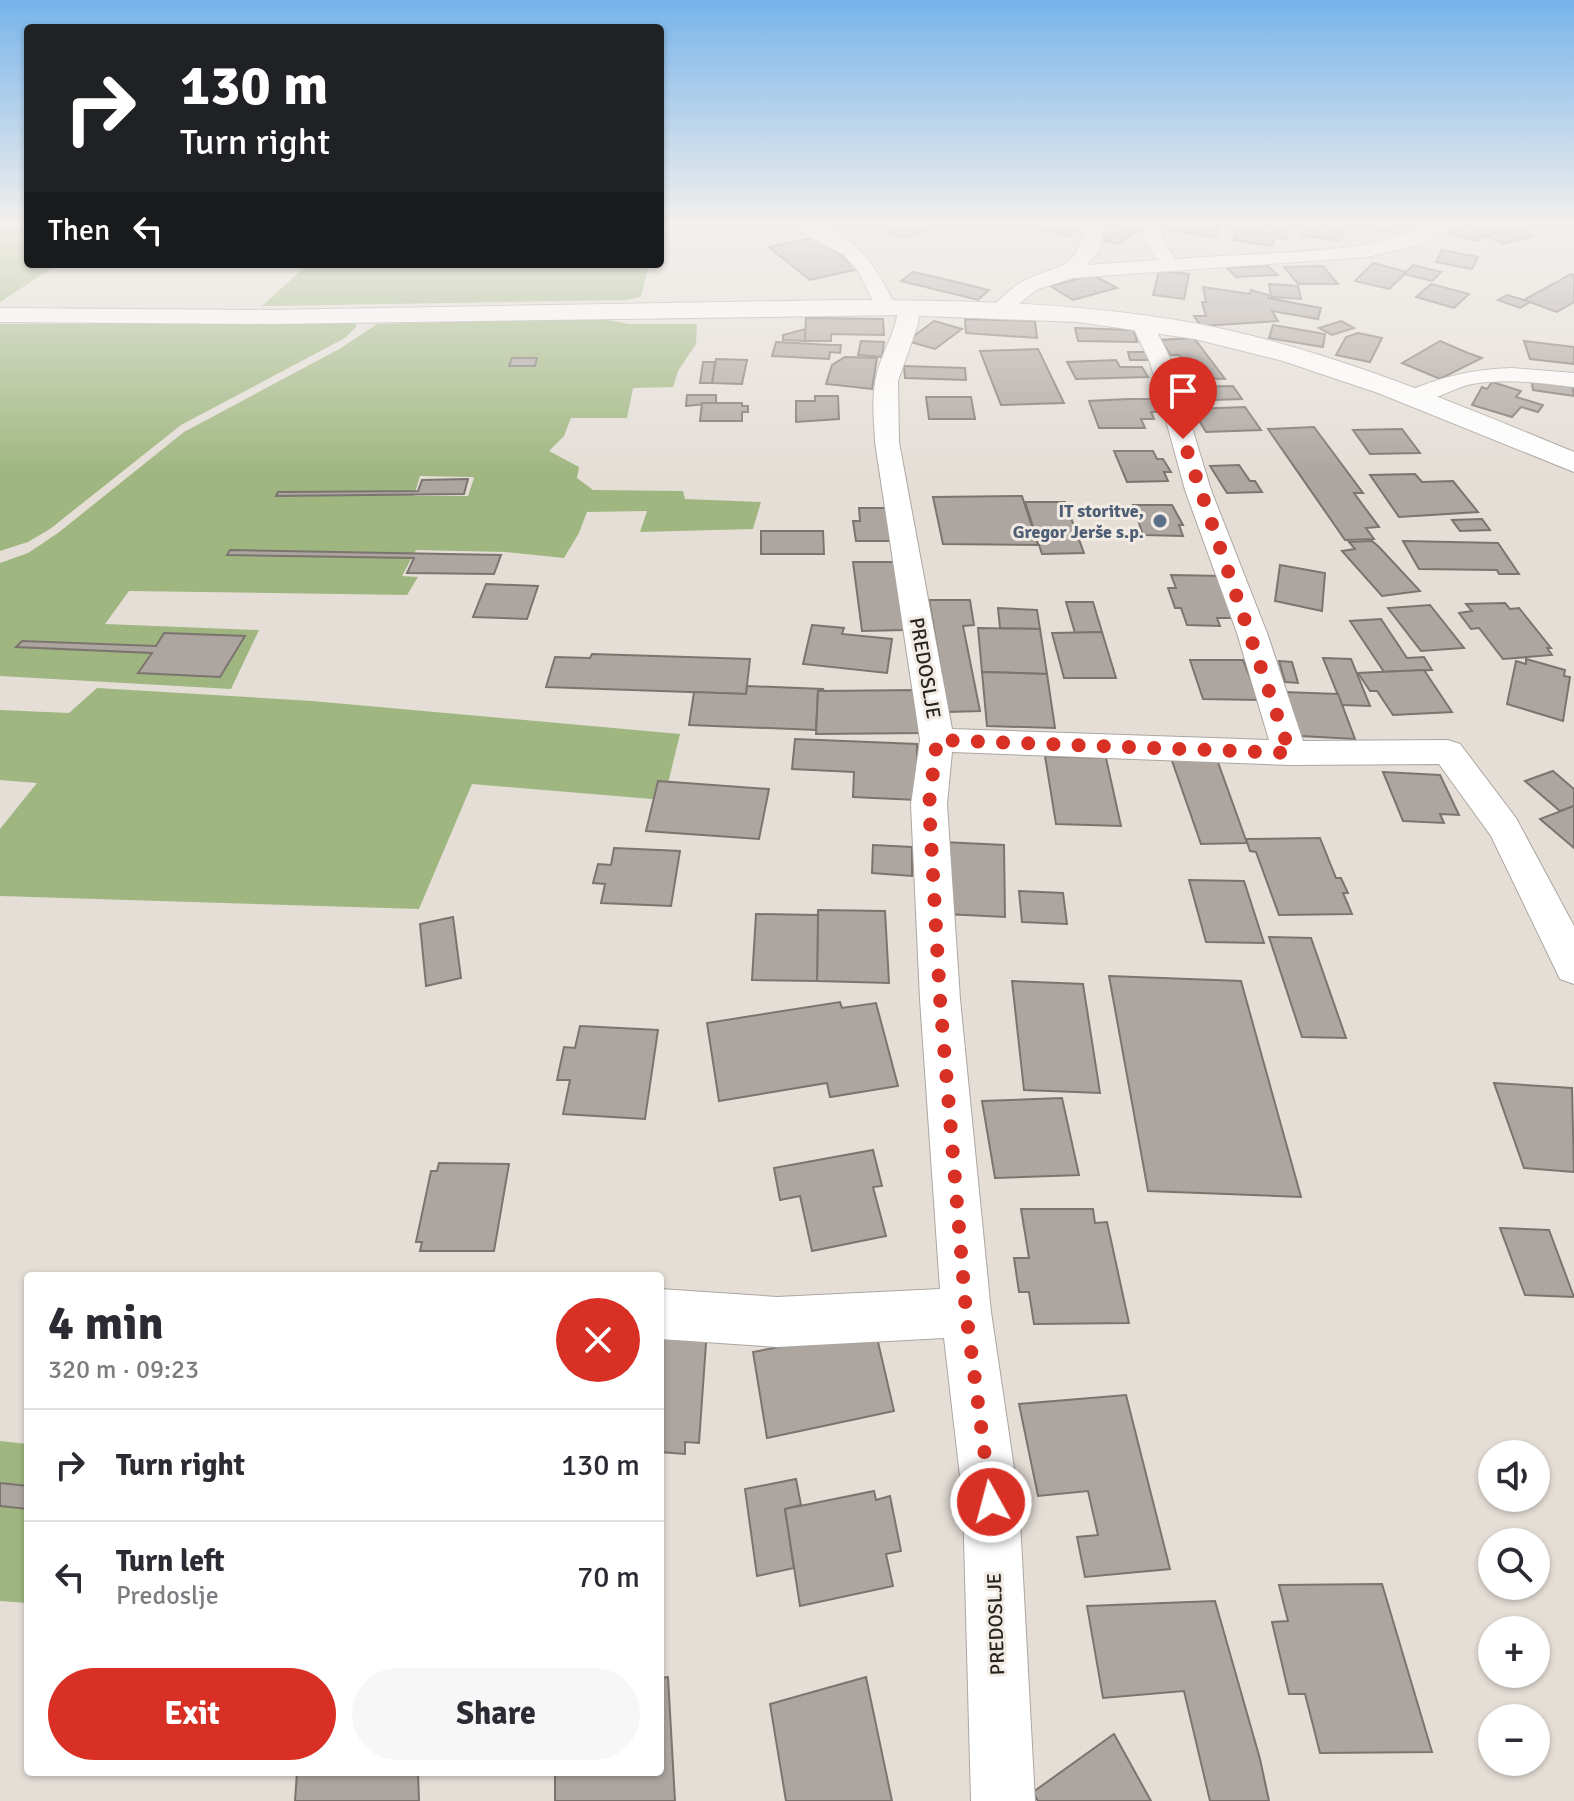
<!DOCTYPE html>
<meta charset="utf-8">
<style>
:root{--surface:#fff;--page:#f7f7f7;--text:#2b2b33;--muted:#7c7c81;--line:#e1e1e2;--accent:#d93025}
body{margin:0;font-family:Signika,sans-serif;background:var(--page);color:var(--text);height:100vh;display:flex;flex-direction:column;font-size:30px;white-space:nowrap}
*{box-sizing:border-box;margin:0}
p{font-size:26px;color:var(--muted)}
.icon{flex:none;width:44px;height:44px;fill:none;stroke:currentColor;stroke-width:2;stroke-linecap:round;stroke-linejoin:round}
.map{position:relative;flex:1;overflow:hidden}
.panel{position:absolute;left:24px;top:1272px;width:640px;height:504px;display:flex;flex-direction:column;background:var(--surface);border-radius:8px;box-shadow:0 2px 6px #0004}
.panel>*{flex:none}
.top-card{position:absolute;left:24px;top:24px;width:640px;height:244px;border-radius:8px;box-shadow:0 2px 6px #0004;background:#202124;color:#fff;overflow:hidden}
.fabs{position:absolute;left:1478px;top:1440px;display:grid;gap:16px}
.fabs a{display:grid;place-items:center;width:72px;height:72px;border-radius:50%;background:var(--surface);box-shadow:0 2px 6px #0004;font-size:40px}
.pin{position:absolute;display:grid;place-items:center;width:68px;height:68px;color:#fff;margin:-82px -34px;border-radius:50% 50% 50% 0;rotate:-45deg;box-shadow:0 0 8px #0007}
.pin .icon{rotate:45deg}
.me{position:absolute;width:88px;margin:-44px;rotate:353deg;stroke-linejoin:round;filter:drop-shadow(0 0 6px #0008)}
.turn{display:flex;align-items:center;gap:28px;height:168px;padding:0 24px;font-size:36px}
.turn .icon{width:104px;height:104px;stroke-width:2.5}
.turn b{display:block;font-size:56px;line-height:68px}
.then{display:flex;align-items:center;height:76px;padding:0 24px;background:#0003;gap:16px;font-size:30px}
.round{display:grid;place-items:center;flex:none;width:84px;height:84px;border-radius:42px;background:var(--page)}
.head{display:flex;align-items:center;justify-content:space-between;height:136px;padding:0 24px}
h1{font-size:48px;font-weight:700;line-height:60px}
.button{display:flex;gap:16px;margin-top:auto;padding:16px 24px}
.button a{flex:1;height:92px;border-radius:48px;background:var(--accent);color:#fff;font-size:32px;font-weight:700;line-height:92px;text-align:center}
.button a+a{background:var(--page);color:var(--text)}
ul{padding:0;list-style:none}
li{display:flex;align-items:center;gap:24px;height:112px;padding:0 24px;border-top:2px solid var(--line)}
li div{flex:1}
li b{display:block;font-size:30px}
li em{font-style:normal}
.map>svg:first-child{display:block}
.green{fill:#9fb680;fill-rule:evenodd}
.building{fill:#ada5a0;stroke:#7c746f;stroke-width:2}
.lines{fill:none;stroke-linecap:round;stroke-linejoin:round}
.street-casing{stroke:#ada6a0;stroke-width:2}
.secondary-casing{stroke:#ada6a0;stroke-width:2}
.street{fill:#fff;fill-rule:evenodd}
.secondary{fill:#fff;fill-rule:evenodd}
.route{stroke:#d93025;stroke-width:14;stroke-dasharray:0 25.2}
.service-dot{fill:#5c6f8a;stroke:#f2ebe4;stroke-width:3}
.labels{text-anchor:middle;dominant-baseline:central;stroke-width:6;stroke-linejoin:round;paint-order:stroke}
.far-service-label{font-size:18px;font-weight:bold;fill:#4e5e75;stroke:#f2ebe4;text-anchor:end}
.street-label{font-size:20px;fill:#262421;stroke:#f2ebe4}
</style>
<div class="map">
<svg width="1574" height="1801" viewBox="0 0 1574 1801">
<rect width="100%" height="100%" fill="#e5ded7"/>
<!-- green -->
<g class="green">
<path d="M0,222H28V264H58L0,302Z"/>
<path d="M308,264H649L641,297L627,300L262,306Z"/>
<path d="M597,318L629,324H697L696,344L678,371L673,387L633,388L627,418H571L564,436L549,451L579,467L577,478L593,490L683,491L685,499L761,502L753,529L640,532L647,511L587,512L579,533L564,558L505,552L416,550L402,576L418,577L407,595L129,591L105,624L259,630L231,689L0,676V563L28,553L58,533L184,432L341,348L377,324ZM420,476L473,477L474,478L468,496H414Z"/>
<path d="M353,322L357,326L345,338L181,425L50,529L28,542L0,551V324Z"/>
<path d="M97,688L312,701L680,734L664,800L472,784L419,909L0,896V829L37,783L0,780V710L69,713Z"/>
<path d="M0,1441L28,1444V1603L0,1601Z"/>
</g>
<!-- building -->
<g class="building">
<path d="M867,222H929L939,226L904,238Z"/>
<path d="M1002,222H1034L1044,223L1038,229L1000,225Z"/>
<path d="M1164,222H1196L1221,225L1215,237L1160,229Z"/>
<path d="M1306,222L1345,228L1340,241L1300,235Z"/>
<path d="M1361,222H1400L1396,233L1358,227Z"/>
<path d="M1044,223L1077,230L1069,236L1038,229Z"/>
<path d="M1108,224L1138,230L1118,244L1098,239L1095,235Z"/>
<path d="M1467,224L1493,232L1476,241L1450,233Z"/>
<path d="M1265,225L1290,229L1286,239L1276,237L1277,235L1262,232Z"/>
<path d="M1514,228L1534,236L1504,244L1485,236Z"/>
<path d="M1238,230H1248L1277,235L1272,246L1233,240Z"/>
<path d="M816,237L859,269L810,280L769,247Z"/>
<path d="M1442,250L1478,257L1472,269L1436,262Z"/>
<path d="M1373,263L1407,272L1389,289L1355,281Z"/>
<path d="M1413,265L1441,272L1432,281L1404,274Z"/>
<path d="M1268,266L1278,275L1236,277L1227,268Z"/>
<path d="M1323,266L1338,284H1298L1284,267Z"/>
<path d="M1159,271L1189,274L1184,299L1153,295Z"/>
<path d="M913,272L944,279L989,290L978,300L901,281Z"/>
<path d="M1571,274L1574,275V302L1557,312L1524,300Z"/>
<path d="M1093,275L1117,288L1073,300L1050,286Z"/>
<path d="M1269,284L1298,286L1301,299L1271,297Z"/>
<path d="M1431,284L1469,294L1454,308L1416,297Z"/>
<path d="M1203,287L1250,294L1251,290L1268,295V298L1321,308L1318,319L1272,311L1278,321L1201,326L1194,316H1206L1202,302H1206Z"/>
<path d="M1507,295L1524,300L1530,302L1520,308L1498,300Z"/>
<path d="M806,318L883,319L884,335L831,334V341H805Z"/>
<path d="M965,319L1035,321L1037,338L966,333Z"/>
<path d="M934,321L962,329L935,349L907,341Z"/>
<path d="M1341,321L1354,328L1332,335L1319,328Z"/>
<path d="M1273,325L1325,334L1323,347L1269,338Z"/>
<path d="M1075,328L1134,330L1137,342L1078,341Z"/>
<path d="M805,329V341L783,340V335Z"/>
<path d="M1358,333L1382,338L1370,362L1336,355L1346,337Z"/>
<path d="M1194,338L1225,379L1196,378L1179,355H1171L1160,340Z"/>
<path d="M861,341L884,342L882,357L858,355Z"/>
<path d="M1440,341L1468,353L1482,358L1440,379L1402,363Z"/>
<path d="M1524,341L1574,347V364L1530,359Z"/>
<path d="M776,342L831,345H841L840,353L830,352L829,359L772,356Z"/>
<path d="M1038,349L1064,403L1001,405L980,351Z"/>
<path d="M1128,352H1147L1150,360H1130Z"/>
<path d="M845,357L877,358L872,389L826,384L832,365Z"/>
<path d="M512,358H537L535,366H509Z"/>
<path d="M716,359L747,360L742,384L712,383Z"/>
<path d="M1116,360L1120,367H1142L1148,377L1076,379L1067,362Z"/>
<path d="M703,362H715L712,383H700Z"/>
<path d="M904,366L965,368L966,380L905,378Z"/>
<path d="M1531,376L1572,382L1574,396L1533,390Z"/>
<path d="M1492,382L1521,391L1516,397L1543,405L1538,412L1521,407L1512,417L1472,405L1482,387L1487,389Z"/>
<path d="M1233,386L1242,399L1181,401L1173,387Z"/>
<path d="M687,395H716V403L686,406Z"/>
<path d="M815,396H838L839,419L796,422V401H815Z"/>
<path d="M926,397H971L975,419H929Z"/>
<path d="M1128,399H1157L1163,412H1151L1154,419H1141L1145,428H1099L1089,401Z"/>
<path d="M702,403H742V406H748V412H742V421H700Z"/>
<path d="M1245,407L1261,430L1206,432L1192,409Z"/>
<path d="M1314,427L1363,493H1354L1379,527L1366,528L1374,539L1345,540L1268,429Z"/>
<path d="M1402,429L1420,453L1370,454L1353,430Z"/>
<path d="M1114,451H1153L1157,459H1163L1171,472H1164L1168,481L1127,482Z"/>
<path d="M1239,465L1250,481H1255L1262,492L1227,493L1210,466Z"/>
<path d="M1415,474L1422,482L1453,481L1478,512L1399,517L1370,475Z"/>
<path d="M468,479L464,494L276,496L278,492L418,491L422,480Z"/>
<path d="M1022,496L1038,545L943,544L933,497Z"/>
<path d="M1025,502H1065L1084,553L1042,554Z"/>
<path d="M1133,505H1172L1183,525H1179L1183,536L1143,535Z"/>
<path d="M859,508H886L892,541H856L853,521H860Z"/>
<path d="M1482,519L1490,530L1460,531L1452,520Z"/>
<path d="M761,531H823L824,554H761Z"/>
<path d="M1372,541L1379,547L1420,591L1382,596L1342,551L1355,549L1349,542Z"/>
<path d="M1403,541L1498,543L1519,574H1499L1497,570L1419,569Z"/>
<path d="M230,550L501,555L494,574L407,573L414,558L227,555Z"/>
<path d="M853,562H894L905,630L862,631Z"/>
<path d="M1280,565L1325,573L1322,611L1275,601Z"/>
<path d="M1171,575L1222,576L1238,618H1217L1220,626L1187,625L1181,608H1175L1168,588H1176Z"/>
<path d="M486,584L538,586L527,619L473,617Z"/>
<path d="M929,600H970L974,625L963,626L980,711L948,712Z"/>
<path d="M1066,602H1093L1102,632L1075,633Z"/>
<path d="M1505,603L1510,609L1519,608L1551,648H1547L1552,655L1503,659L1479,628L1471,629L1459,613L1472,611L1466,604Z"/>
<path d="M1430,605L1464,648L1421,651L1388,608Z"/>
<path d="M998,608L1037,610L1040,629L1000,628Z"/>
<path d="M1381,619L1407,658L1424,657L1432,670L1384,672L1350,621Z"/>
<path d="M812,625L844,628L842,634L892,639L887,673L803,664Z"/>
<path d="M978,628L1040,629L1047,674L982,672Z"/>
<path d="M1102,632L1116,678H1064L1052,633Z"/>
<path d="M164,633L245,636L220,677L138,673L152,653L16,647L22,641L156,646Z"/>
<path d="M592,654L750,659L746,694L546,687L555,657L590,658Z"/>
<path d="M1323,658L1351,659L1370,706L1342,705Z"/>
<path d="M1526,659L1565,670L1564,676L1570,677L1563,721L1507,704L1516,661L1526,664Z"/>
<path d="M1190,660H1243L1259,700L1203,699Z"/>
<path d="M1279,661L1292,662L1298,683L1285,682Z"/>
<path d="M1424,670L1452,712L1393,715L1377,691H1370L1358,673Z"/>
<path d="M982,672L1047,674L1055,728L987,726Z"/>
<path d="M747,686L823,689L824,691H818L816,730L689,725L694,692L746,694Z"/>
<path d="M919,690L924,733L816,734L818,691Z"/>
<path d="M1284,692L1338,694L1355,739L1300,736Z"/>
<path d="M795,739L917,744V800L853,797L854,772L792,769Z"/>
<path d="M1215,754L1247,843L1201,844L1170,755Z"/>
<path d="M1045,756L1106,758L1121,826L1056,824Z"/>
<path d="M1553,771L1574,789V806L1560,811L1525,781Z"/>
<path d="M1383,772L1440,775L1459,815L1440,814L1444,823L1403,821Z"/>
<path d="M658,781L769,789L759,839L646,831Z"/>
<path d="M1574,806V848L1540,819Z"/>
<path d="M1320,838L1336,878H1341L1348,893H1343L1352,914L1279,915L1256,852L1250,851L1246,839Z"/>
<path d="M943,842L1004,845L1005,917L945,914Z"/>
<path d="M873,845L912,847V876L872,873Z"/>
<path d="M614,848L680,851L671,906L601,903L605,884L593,883L598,864L611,865Z"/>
<path d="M1189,880L1244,881L1264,943L1206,942Z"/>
<path d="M1019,891L1063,893L1067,924L1022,922Z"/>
<path d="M818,910L885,911L889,983L817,981Z"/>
<path d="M756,914L818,915L817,981L752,980Z"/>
<path d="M453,917L461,978L426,986L420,924Z"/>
<path d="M1269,937L1311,938L1346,1038L1302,1037Z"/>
<path d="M1109,976L1241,981L1301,1197L1148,1191Z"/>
<path d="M1012,981L1083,984L1100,1093L1024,1090Z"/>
<path d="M840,1002L842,1008L876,1003L898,1086L830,1097L827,1083L719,1101L707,1023Z"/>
<path d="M580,1026L658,1030L645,1119L563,1114L570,1080H557L564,1047L575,1048Z"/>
<path d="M1494,1083L1572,1088L1574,1172L1524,1168Z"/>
<path d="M1062,1098L1079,1175L995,1178L982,1101Z"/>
<path d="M873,1150L882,1186L873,1187L886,1236L812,1251L800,1196L780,1200L774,1168Z"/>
<path d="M439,1163L509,1164L494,1251H420L422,1242H416L431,1171H437Z"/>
<path d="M1021,1209H1093L1095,1223L1107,1222L1129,1323L1034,1324L1029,1292H1019L1014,1258H1029Z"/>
<path d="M1500,1228L1549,1230L1574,1297L1525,1295Z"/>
<path d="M660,1328L707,1329L699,1443L685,1442V1454L660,1452Z"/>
<path d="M875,1329L894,1411L767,1438L753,1352Z"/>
<path d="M1126,1395L1170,1569L1085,1577L1077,1537L1098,1535L1088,1491L1038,1496L1019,1404Z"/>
<path d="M796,1479L801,1505L785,1509L794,1568L757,1576L745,1489Z"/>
<path d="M0,1483L28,1486V1509L0,1506Z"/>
<path d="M874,1491L876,1500L890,1496L901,1551L886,1554L893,1586L800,1606L785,1509Z"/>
<path d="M1382,1584L1432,1752L1320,1753L1305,1694H1289L1272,1622L1288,1621L1279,1585Z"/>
<path d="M1215,1601L1260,1759L1269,1801H1210L1184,1691L1103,1698L1087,1606Z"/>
<path d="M668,1677L675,1801H555V1772H660V1678Z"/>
<path d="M866,1677L892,1801H786L770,1704Z"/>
<path d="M1114,1734L1151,1801H1038L1033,1792Z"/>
<path d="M297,1772H418L419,1801H295Z"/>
</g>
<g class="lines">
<!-- street casing -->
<g class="street-casing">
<g id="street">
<path d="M783,222C843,217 873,258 896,307L892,311H878L858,271L844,255Z"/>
<path d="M1086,222H1104L1100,250L1087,265L1157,260L1144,241L1142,225L1144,222H1163C1157,234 1168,248 1176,259C1239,254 1304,254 1366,245C1399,241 1428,219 1460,222L1417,245L1367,257L1072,278L1036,290L1008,313H994L990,309L994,305C1003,297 1013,286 1023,281C1062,262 1076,273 1086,222Z"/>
<path d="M909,301L916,303L920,307L918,324L898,381L899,442L952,729L1269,740L1237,633L1185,490L1150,362L1130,321L1141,315L1149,316L1172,362L1211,490L1267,633L1303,741L1448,740L1460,744L1516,818L1574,926V984L1560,979L1491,836L1439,764L1290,765L952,752L947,804L960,999L991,1312L1019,1502L1035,1801H971L963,1502L944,1338L777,1347L660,1339V1289L777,1297L940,1289L920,999L911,804L920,740L875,442C874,419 871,395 877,373C883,350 897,331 898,307Z"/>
<path d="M1512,368L1574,373V387C1540,383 1506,378 1472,384C1451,388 1426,407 1406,402L1402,397L1406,392C1440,377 1474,369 1512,368Z"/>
</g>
</g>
<!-- secondary casing -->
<g class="secondary-casing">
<path id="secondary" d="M841,300C959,300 1077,302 1194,323C1326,348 1450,401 1574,452V472L1378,393L1283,361L1195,339L1078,322L901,315L271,324L0,322V308L271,310Z"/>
</g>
<!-- street -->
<use href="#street" class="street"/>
<!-- secondary -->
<use href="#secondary" class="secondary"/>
</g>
<!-- sky -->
<linearGradient id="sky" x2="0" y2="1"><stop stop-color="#77b4ea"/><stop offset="0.47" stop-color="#f3f0ed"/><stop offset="1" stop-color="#f3f0ed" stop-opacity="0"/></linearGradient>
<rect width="1574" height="474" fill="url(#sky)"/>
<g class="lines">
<!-- route -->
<path class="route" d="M991,1502L966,1312L940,999L929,804L937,740L1290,753L1183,439"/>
</g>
<!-- markers -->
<circle class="service-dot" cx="1160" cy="521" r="8"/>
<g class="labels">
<!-- far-service labels -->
<g class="far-service-label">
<text x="1144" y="511">IT storitve,<tspan x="1144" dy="21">Gregor Jerše s.p.</tspan></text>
</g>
<!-- street labels -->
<g class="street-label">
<text transform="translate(925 668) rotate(80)">PREDOSLJE</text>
<text transform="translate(996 1624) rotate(-92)">PREDOSLJE</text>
</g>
</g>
</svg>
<div class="fabs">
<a><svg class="icon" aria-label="sound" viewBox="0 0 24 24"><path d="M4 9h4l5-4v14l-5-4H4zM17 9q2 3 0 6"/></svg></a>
<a><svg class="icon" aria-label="search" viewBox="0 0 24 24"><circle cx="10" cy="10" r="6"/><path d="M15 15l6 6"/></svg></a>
<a>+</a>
<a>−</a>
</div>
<div class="pin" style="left:1183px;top:439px;background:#d93025"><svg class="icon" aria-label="arrive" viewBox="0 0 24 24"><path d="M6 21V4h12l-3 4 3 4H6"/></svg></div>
<svg class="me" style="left:991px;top:1502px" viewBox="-20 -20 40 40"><circle r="17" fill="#d93025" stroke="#fff" stroke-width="3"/><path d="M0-11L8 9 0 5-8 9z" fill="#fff"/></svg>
<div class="top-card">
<div class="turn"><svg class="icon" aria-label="right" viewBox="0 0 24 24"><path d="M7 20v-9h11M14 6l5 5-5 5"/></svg><div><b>130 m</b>Turn right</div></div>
<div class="then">Then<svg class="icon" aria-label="left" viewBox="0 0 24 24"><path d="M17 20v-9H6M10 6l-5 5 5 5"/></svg></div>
</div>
<section class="panel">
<div class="head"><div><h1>4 min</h1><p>320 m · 09:23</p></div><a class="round" style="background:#d93025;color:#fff"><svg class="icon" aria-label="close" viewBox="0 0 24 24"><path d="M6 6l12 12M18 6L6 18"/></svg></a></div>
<ul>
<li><svg class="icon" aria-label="right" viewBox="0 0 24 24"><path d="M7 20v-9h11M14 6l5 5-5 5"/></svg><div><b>Turn right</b></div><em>130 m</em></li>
<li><svg class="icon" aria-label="left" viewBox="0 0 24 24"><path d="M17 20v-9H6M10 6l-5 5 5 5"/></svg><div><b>Turn left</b><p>Predoslje</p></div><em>70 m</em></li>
</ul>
<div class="button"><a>Exit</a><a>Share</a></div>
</section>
</div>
